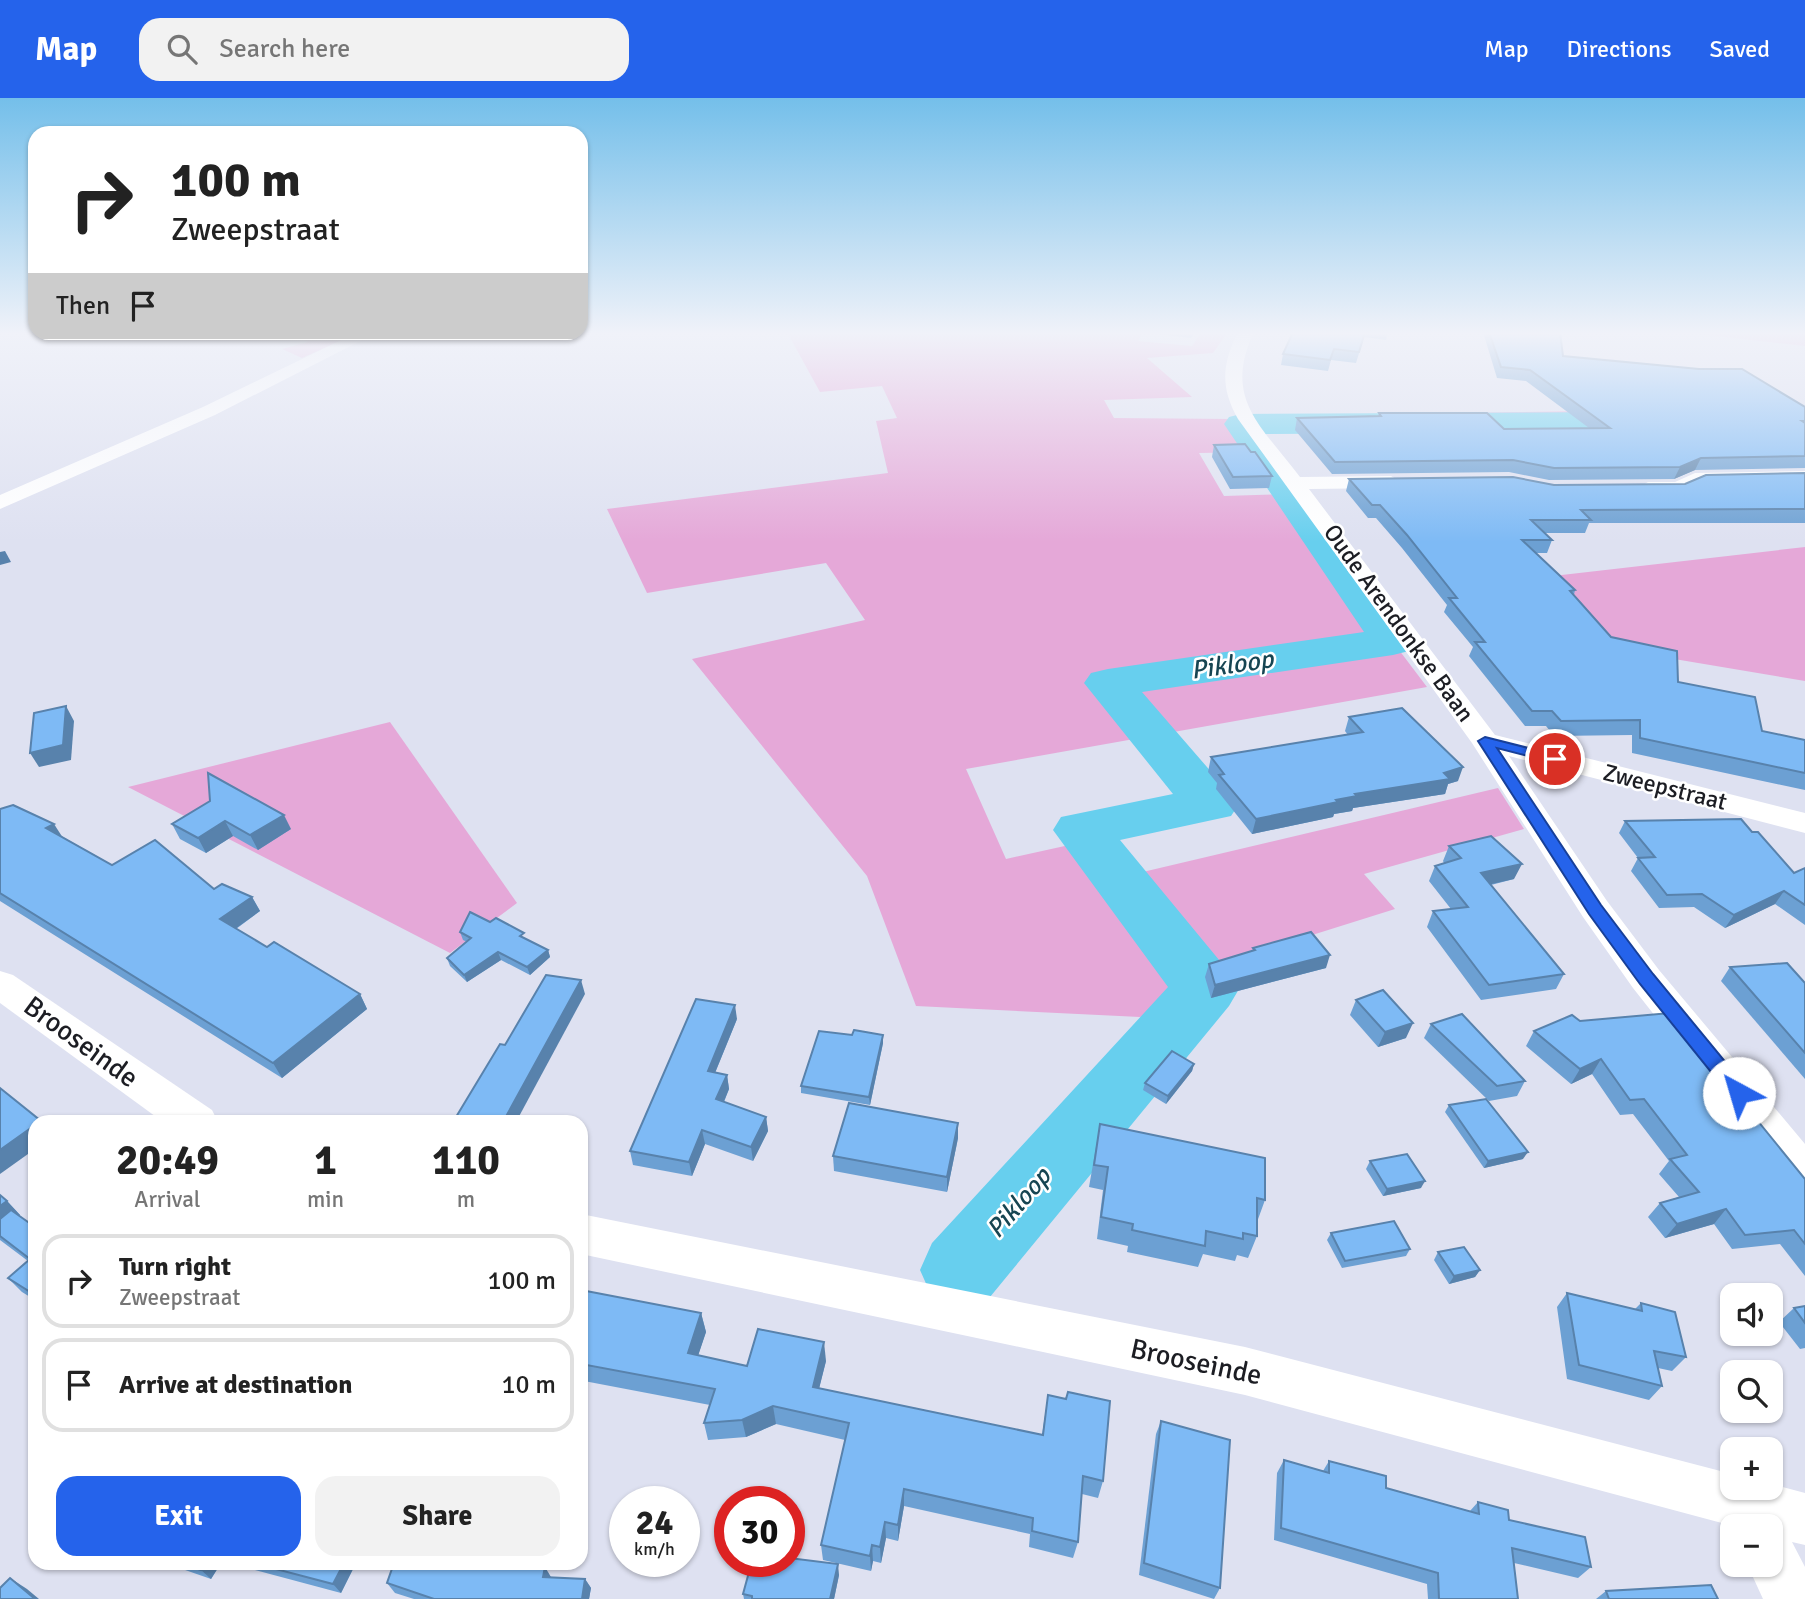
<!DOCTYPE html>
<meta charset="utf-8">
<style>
:root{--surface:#fff;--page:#f2f2f2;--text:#222;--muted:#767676;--line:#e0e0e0;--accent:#2563eb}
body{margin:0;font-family:Signika,sans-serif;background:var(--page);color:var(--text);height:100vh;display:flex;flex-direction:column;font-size:26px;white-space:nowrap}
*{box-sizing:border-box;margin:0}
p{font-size:23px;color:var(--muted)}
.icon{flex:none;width:38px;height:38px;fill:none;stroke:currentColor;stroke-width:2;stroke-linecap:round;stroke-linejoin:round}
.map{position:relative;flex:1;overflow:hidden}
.details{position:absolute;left:28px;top:1017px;width:560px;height:455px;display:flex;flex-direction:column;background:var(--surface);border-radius:21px;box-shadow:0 2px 5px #0004}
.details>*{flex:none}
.top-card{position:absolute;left:28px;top:28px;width:560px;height:214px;border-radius:21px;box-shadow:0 2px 5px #0004;background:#fff;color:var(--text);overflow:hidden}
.tools{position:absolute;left:1720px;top:1185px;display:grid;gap:14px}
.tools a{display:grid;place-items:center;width:63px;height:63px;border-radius:14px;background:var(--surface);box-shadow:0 2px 5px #0004;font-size:35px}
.speed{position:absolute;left:609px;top:1388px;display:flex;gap:14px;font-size:35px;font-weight:700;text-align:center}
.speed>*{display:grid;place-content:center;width:91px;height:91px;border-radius:50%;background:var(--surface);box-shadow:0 2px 5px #0004;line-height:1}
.speed small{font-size:18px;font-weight:400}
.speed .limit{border:10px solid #d22;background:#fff;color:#111}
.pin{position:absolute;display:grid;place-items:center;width:60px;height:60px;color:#fff;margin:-30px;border:4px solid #fff;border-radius:50%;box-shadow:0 2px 7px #0007}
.me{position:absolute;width:77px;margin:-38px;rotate:321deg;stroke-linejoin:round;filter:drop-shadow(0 0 5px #0008)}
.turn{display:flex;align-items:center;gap:24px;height:147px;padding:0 28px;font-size:32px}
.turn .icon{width:91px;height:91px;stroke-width:2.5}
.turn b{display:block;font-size:49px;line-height:60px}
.then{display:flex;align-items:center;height:66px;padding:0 28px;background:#0003;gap:14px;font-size:26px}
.eta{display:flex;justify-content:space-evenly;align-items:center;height:119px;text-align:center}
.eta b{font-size:42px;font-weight:700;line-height:49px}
.action{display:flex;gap:14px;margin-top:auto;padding:14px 28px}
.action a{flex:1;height:80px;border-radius:21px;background:var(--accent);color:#fff;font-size:28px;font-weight:700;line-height:80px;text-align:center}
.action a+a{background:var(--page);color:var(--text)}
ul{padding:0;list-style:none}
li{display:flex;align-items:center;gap:21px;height:94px;margin:0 14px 10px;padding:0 14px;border:4px solid var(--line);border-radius:21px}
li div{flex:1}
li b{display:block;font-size:26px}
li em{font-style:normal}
header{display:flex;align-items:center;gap:42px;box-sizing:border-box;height:98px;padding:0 35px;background:var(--accent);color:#fff}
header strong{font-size:33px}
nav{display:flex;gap:38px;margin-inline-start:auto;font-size:24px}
.search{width:490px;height:63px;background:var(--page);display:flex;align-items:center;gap:18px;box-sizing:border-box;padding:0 24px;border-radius:21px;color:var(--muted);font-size:26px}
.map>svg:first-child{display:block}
.green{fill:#e5a8d8}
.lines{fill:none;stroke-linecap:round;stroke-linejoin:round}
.river{fill:#67cfee;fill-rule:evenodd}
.street{fill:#fff;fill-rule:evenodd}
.wall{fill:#6ca0d3}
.shaded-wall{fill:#5882ac}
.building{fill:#7ebaf5;stroke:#5882ac;stroke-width:2}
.route{fill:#2563eb;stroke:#184099;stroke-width:2}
.labels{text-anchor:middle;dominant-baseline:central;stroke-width:5;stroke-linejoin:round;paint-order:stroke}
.street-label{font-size:24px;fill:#1c1d23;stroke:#fff}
.water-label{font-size:26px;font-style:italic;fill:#164552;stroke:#fff}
.near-street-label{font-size:28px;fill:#1c1d23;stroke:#fff}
</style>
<header>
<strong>Map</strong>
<div class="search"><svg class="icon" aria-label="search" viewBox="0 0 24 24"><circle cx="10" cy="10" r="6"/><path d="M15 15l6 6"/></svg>Search here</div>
<nav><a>Map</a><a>Directions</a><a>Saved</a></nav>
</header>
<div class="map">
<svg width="1805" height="1501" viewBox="0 0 1805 1501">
<rect width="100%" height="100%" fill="#dee1f1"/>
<!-- green -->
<g class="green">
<path d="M787,234H1143L1138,243L1192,248L1201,234H1228L1213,255L1147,260L1192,299L1104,302L1114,320L1233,321L1257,354L1199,355L1224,398L1284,396L1377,534L1399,552L1427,589L966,671L1006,761L1101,740L1130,777L1498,690L1524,731L1364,776L1395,811L1178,879L1184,905L1140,919L916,908L867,778L692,561L865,522L826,465L647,495L607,411L888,375L876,323L897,320L882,288L820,294Z"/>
<path d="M1681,234H1805V248Z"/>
<path d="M291,235H358L302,260L282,251L308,244Z"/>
<path d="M1805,310V323L1263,326L1259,318Z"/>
<path d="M1805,449V583L1591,547L1553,478Z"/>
<path d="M390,624L517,805L450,855L128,689Z"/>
</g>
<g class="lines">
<!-- river -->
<path class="river" d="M1805,313V333L1265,336L1416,543L1409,553L1393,557L1142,594L1239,706L1231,718L1120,742L1229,874L1239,891L1229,908L990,1199L961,1210L932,1199L920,1172L932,1145L1168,889L1053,732L1061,719L1173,696L1084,585L1091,575L1108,571L1364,534L1224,326L1229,319L1241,316Z"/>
<!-- street -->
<g class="street">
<path d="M358,234H378L215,317L0,411V397L203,309Z"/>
<path d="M1238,234H1254C1222,301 1262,328 1300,379L1391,378L1401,384L1391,390L1309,391L1495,637L1805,715V735L1509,658L1607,803L1659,872L1805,1046V1094L1790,1089L1633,890L1583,819L1472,645L1238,321C1220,289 1222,266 1238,234Z"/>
<path d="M1805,373V385L1699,387L1679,396H1648L1638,390L1648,384H1675L1695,375Z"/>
<path d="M0,873L13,877L212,1012L218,1024H164L159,1021L0,905Z"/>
<path d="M581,1116L1245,1249L1732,1376V1390H1771V1386L1805,1395V1447L1792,1444L1805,1469V1501H1763L1747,1466H1771V1428H1733L1245,1297L581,1156Z"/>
</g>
</g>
<!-- wall -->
<g class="wall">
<path d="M1158,234H1195L1191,240L1158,236Z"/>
<path d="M1293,234H1388L1386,242L1364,239L1356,265L1331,262L1328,273L1281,267L1283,256Z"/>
<path d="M1483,234H1560L1563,258L1805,309V370L1695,372L1674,381L1549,382L1509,374L1332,376L1295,332L1297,320L1378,318L1379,315L1504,331L1589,330L1526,283L1497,280Z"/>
<path d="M1214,347L1272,378L1269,390L1230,391L1212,359Z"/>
<path d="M1805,375V425H1589L1585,435H1545L1552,442L1547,455H1536L1575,492L1574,497L1611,539L1678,584L1762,633L1805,642V692L1632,655V637L1554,638L1546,628H1525L1469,558L1473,549L1444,514L1447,507L1402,450L1376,420H1368L1346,393L1349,381L1554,387L1685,386Z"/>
<path d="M1349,619L1458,683L1448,686L1445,696L1353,710L1352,713L1334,716L1333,719L1252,736L1216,691L1217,685L1208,674L1211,659L1348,637L1345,633Z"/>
<path d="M210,703L291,731L258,752L233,738L206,755L180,741L172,726Z"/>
<path d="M0,711L63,739L112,767L214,791L252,799L260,813L236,831L267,849L360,896L367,911L282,980L0,803Z"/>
<path d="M1625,723L1752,734L1794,775L1805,770V827L1775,806L1725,830L1694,809L1659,810L1631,773L1638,760L1619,735Z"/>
<path d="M1449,748L1514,781L1491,787L1564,876L1556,891L1481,902L1427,829L1433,813L1451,811L1429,783L1435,768L1444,765L1443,763Z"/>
<path d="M460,834L526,841L548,852L550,859L530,877L501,862L467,884L450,868L447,860L467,844L463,842Z"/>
<path d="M1253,850L1326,870L1211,900L1205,879L1209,866L1252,853Z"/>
<path d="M1730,869L1805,885V981L1721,883Z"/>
<path d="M1356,902L1406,940L1378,949L1350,917Z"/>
<path d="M737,921L715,975L727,977L729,991L724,1004L766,1019L768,1033L753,1063L705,1046L692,1078L633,1067L630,1053Z"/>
<path d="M1580,923L1805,1081V1178L1780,1146L1732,1151L1714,1126L1665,1140L1648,1119L1660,1105L1679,1099L1659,1076L1669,1063L1633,1016L1620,1017L1592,976L1571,986L1526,948L1534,933Z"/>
<path d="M1431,926L1525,983L1517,998L1489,1003L1424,940Z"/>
<path d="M852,937H883V945L870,1007L801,995V988Z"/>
<path d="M1194,966L1192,973L1166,1006L1143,992L1145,985Z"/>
<path d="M1449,1007L1523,1061L1484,1070L1445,1014Z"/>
<path d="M958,1025V1040L947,1094L834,1073L833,1058Z"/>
<path d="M1100,1026L1265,1102L1257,1124V1138L1248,1160L1237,1157L1235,1163L1203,1156L1198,1169L1127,1154L1128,1148L1097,1141L1103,1092L1089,1089Z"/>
<path d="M1370,1063L1421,1090L1383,1098L1366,1071Z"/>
<path d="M0,1097L7,1103L20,1117L19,1118L35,1129V1202L22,1194L8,1180L28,1163L0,1142Z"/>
<path d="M1331,1135L1410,1151L1406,1158L1342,1170L1327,1142Z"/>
<path d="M1438,1154L1480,1172L1475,1179L1449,1186L1434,1162Z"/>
<path d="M581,1192L701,1215L706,1234L698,1257L747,1268L826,1263L819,1290L1042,1337L1048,1297L1103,1383L1098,1400L1082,1396L1078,1444L1073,1460L1029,1449L1030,1436L904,1408L898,1443L886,1440L881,1465L873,1463L871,1473L823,1462L821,1447L845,1342L776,1326L746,1339L708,1342L704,1325L710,1307L584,1283L581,1292Z"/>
<path d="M1567,1195L1635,1211L1641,1205L1686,1259L1672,1273L1658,1270L1662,1288L1649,1302L1567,1281L1557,1209Z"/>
<path d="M1805,1208V1250L1800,1251L1779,1224L1794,1210Z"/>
<path d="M1161,1323L1220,1490L1214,1501L1139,1477L1156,1336Z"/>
<path d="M1284,1362L1323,1373L1329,1363L1386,1390L1470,1413L1478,1404L1591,1469L1578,1480L1514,1465L1518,1501H1428L1427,1486L1274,1442L1277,1375Z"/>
<path d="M165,1465H221L211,1481Z"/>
<path d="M229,1465H356L341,1495Z"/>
<path d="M839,1477L834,1501H744L743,1496Z"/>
<path d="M585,1481L591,1490L589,1501H414L395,1495L387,1485Z"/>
<path d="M1606,1493L1718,1501H1596Z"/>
</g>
<!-- shaded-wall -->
<g class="shaded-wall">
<path d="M1701,360L1695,372L1674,381L1680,369Z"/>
<path d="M5,453L11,464L0,467V454Z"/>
<path d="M66,608L74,623L71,662L39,669L30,655Z"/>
<path d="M1463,669L1458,683L1448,686L1445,696L1353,710L1352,713L1334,716L1333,719L1252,736L1256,721L1444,675Z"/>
<path d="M284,717L291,731L258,752L250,737Z"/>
<path d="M225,723L233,738L206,755L198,740Z"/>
<path d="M54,726L63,740L46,730Z"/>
<path d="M1522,766L1514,781L1474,790L1481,775Z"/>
<path d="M1784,793L1775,806L1725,830L1734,817Z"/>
<path d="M252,799L260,813L228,836L220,821Z"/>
<path d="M548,852L550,859L530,877L527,869Z"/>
<path d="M498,854L501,862L467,884L464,877Z"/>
<path d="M1330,857L1326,870L1211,900L1215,887Z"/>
<path d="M581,882L585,896L516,1024H503Z"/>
<path d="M360,896L367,911L282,980L273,965Z"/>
<path d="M735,907L737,921L710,987L708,973Z"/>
<path d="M1413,925L1406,940L1378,949L1385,934Z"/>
<path d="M883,937V945L870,1007L869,999Z"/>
<path d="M1601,961L1592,976L1571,986L1580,971Z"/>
<path d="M1194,966L1192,973L1166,1006L1168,998Z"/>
<path d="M727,977L729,991L719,1015L716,1001Z"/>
<path d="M766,1019L768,1033L753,1063L751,1049Z"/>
<path d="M958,1025V1040L947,1094V1079Z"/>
<path d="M35,1027V1051L0,1076V1052Z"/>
<path d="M702,1032L705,1046L692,1078L689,1064Z"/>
<path d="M1528,1054L1523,1061L1484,1070L1488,1063Z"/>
<path d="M1425,1083L1421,1090L1383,1098L1387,1091Z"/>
<path d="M7,1103L20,1117L0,1133V1108Z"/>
<path d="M1726,1111L1714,1126L1665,1140L1677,1126Z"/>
<path d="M1480,1172L1475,1179L1449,1186L1454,1178Z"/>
<path d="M701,1215L706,1234L693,1273L688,1255Z"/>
<path d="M824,1244L826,1263L815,1307L813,1289Z"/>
<path d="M581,1275L584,1283L581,1292Z"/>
<path d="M773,1308L776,1326L746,1339L742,1322Z"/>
<path d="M904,1391V1408L898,1443V1427Z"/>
<path d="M885,1424L886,1440L881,1465L880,1449Z"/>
<path d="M872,1447L873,1463L871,1473L870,1458Z"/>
<path d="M205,1465H221L211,1481L201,1472Z"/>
<path d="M344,1465H356L341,1495L333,1486Z"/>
<path d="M838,1466L839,1477L834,1501H830Z"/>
<path d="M545,1469L551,1479H543Z"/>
<path d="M10,1480L27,1491L39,1501H35Z"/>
<path d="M585,1481L591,1490L589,1501H582Z"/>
</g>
<!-- building -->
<g class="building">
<path d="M1293,234H1365L1359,254L1334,251L1330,262L1283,256Z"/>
<path d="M1489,234H1560L1563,258L1699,271H1742L1805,309V323H1802L1805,325V358L1701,360L1680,369L1554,370L1513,362L1335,364L1297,320L1381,318L1379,315H1487L1504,331L1610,330L1530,272L1501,269Z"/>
<path d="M1245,346L1251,354H1255L1272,378L1233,379L1214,347Z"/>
<path d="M1805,375V411L1581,412L1591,422H1531L1552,442H1522L1575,492L1570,493L1611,539L1677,553L1678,584L1755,599L1762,633L1805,642V675L1640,640V622L1561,623L1552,613H1532L1475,544H1485L1449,500H1457L1407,437L1380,407H1372L1349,381L1513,379L1554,387L1685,386L1706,377Z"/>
<path d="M66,608L63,647L30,655L34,615Z"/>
<path d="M1402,610L1463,669L1444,675L1450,681L1355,696L1357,698L1336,702L1338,704L1256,721L1219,677L1224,676L1211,659L1363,634L1349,619Z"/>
<path d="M208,675L284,717L250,737L225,723L198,740L172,726L210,703Z"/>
<path d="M13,707L54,726L46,730L112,767L155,742L214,791L222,786L252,799L220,821L267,849L274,844L360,896L273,965L0,795V711Z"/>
<path d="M1741,721L1752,734H1758L1794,775L1805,770V807L1784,793L1734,817L1702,796L1667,797L1638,760L1655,759L1625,723Z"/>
<path d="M1491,738L1522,766L1481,775L1564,876L1489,887L1433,813L1468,809L1435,768L1461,760L1449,748Z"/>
<path d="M470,814L490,824L496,820L524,835L520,838L548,852L527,869L498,854L464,877L447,860L471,840L460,834Z"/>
<path d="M1311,834L1330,857L1215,887L1209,866L1255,852L1253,850Z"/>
<path d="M1787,865L1805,885V955L1730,869Z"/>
<path d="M546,877L581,882L503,1024H453L500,946L505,947Z"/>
<path d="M1383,892L1413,925L1385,934L1356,902Z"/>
<path d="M696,901L735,907L708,973L727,977L716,1001L766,1019L751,1049L702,1032L689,1064L630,1053Z"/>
<path d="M1670,915L1805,1081V1146L1794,1132L1745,1137L1726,1111L1677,1126L1660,1105L1699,1094L1670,1061L1687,1057L1644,1001L1630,1002L1601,961L1580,971L1534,933L1572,917L1580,923Z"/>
<path d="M1462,916L1525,983L1497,988L1431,926Z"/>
<path d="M854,932L883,937L869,999L801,988L819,933L852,937Z"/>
<path d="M1172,953L1194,966L1168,998L1145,985Z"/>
<path d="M0,990L41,1023L35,1024V1027L0,1052Z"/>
<path d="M1486,1001L1528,1054L1488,1063L1449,1007Z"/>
<path d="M849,1005L958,1025L947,1079L833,1058Z"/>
<path d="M1100,1026L1265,1060V1102L1257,1100V1138L1243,1135V1141L1206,1133L1205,1148L1132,1132L1133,1126L1101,1119L1108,1069L1094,1067Z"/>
<path d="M1407,1056L1425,1083L1387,1091L1370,1063Z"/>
<path d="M0,1097L7,1103L0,1108Z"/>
<path d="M11,1112L35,1129V1197L8,1180L30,1161L0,1138V1121Z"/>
<path d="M1394,1123L1410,1151L1345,1163L1331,1135Z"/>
<path d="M1464,1149L1480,1172L1454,1178L1438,1154Z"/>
<path d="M581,1192L701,1215L688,1255L747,1268L758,1231L824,1244L813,1289L1043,1337L1048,1297L1066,1301L1068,1294L1110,1303L1103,1383L1083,1378L1078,1444L1032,1433L1033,1420L904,1391L898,1427L885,1424L880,1449L872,1447L870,1458L821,1447L849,1325L773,1308L742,1322L704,1325L715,1291L581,1266Z"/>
<path d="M1567,1195L1642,1213L1641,1205L1675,1214L1686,1259L1654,1253L1662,1288L1579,1267Z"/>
<path d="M1805,1208V1225L1794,1210Z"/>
<path d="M1161,1323L1230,1342L1220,1490L1144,1465Z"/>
<path d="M1284,1362L1329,1375V1363L1386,1378V1390L1479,1416L1478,1404L1508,1412L1509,1422L1585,1439L1591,1469L1512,1450L1518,1501H1439L1438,1475L1281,1430Z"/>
<path d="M789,1460L838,1466L830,1501H752V1498L743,1496L752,1463H789Z"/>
<path d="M180,1465H205L201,1472Z"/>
<path d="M253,1465H344L333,1486Z"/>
<path d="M394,1465H514L545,1469L543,1479L585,1481L582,1501H434L387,1485Z"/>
<path d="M10,1480L35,1501H0V1490Z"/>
<path d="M1711,1487L1718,1501H1609L1606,1493Z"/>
</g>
<!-- sky -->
<linearGradient id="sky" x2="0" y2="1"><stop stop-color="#74bfea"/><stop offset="0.53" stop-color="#f0f2f9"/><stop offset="1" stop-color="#f0f2f9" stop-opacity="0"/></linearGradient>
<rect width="1805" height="444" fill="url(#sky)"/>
<!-- route -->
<path class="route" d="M1485,639L1560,658L1562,661L1555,665L1497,650L1601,807L1653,876L1746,989L1749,995L1746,1000H1732L1640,886L1589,816L1478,643Z"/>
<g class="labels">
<!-- street labels -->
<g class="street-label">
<text transform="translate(1399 525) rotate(54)">Oude Arendonkse Baan</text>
<text transform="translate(1665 689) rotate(14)">Zweepstraat</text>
</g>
<!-- water labels -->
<g class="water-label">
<text transform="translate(1232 567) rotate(-8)">Pikloop</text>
<text transform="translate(1019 1105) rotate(-49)">Pikloop</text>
</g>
<!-- near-street labels -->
<g class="near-street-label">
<text transform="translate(81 944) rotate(36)">Brooseinde</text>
<text transform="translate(1196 1264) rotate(12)">Brooseinde</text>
</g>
</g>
</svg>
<div class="tools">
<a><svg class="icon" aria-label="sound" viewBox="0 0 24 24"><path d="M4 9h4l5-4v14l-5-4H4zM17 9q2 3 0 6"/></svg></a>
<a><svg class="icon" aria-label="search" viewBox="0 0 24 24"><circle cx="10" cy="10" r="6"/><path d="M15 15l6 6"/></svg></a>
<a>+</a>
<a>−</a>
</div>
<div class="speed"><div>24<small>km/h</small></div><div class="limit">30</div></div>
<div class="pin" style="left:1555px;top:661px;background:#d93025"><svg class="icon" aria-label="arrive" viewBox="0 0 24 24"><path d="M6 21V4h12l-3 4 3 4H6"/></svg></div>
<svg class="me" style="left:1739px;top:995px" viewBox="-20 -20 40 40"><circle r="19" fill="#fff"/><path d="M0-13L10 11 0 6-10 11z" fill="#2563eb"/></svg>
<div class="top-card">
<div class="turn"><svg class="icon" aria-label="right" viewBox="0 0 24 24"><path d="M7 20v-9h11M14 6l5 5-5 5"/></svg><div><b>100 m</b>Zweepstraat</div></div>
<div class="then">Then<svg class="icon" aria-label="arrive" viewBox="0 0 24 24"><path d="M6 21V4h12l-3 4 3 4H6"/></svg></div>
</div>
<section class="details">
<div class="eta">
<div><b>20:49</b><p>Arrival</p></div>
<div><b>1</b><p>min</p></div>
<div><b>110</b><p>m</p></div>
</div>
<ul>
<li><svg class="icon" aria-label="right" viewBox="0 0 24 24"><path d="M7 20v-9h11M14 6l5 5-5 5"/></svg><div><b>Turn right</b><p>Zweepstraat</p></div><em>100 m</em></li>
<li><svg class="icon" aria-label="arrive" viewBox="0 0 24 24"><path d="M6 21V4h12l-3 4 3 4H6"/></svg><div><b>Arrive at destination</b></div><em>10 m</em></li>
</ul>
<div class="action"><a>Exit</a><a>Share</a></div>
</section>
</div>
